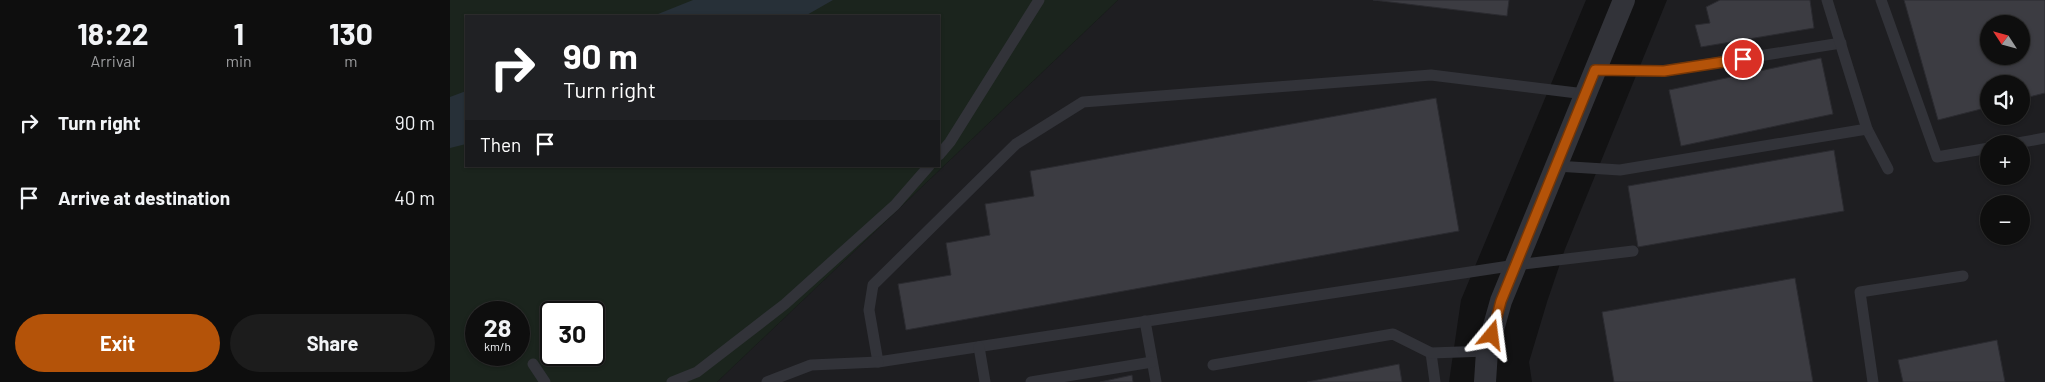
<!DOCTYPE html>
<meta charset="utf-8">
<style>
:root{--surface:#0e0e0e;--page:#1c1c1c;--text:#f1f3f6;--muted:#9b9c9e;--line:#2e2e2e;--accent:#b45309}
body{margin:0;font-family:Barlow,sans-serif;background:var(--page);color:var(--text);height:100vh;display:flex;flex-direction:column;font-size:19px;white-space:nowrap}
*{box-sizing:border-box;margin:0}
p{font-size:16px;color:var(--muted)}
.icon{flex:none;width:28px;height:28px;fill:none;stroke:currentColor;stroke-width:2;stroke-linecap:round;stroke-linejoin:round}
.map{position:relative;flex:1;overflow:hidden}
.side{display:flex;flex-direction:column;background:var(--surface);width:450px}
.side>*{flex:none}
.banner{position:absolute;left:15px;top:15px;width:475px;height:152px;border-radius:0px;box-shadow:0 1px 4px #0004,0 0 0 1px var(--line);background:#202124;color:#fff;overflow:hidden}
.needle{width:32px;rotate:306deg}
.buttons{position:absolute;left:1530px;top:15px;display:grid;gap:10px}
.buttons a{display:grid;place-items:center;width:50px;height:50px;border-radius:50%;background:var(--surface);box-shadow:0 1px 4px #0004,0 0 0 1px var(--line);font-size:25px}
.speed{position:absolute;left:15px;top:301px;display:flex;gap:10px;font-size:25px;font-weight:700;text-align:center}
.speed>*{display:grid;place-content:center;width:65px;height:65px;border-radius:50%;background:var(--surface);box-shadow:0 1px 4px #0004,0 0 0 1px var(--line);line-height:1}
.speed small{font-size:12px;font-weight:400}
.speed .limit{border:2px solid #111;border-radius:8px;background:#fff;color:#111}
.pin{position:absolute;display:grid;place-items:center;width:42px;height:42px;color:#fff;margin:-21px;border:2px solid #fff;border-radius:50%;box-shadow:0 1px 5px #0007}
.me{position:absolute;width:55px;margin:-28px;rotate:16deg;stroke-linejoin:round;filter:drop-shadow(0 0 4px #0008)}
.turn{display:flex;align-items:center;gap:18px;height:105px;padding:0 15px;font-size:22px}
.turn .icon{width:65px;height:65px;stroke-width:2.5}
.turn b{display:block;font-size:35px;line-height:42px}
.then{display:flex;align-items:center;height:48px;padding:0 15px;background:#0003;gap:10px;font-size:19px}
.eta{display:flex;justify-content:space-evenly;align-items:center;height:85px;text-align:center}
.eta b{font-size:30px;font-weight:700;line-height:35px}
.button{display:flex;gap:10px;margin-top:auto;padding:10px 15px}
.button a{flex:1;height:58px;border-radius:30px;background:var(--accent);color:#fff;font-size:20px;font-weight:700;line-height:58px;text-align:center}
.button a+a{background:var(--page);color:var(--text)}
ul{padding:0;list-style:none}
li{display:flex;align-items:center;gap:15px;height:75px;padding:0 15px}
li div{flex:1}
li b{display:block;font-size:19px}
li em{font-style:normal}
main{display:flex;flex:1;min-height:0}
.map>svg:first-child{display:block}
.built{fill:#1e1e21;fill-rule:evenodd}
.green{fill:#1b241d;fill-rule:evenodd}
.water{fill:#273038}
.building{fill:#3c3c42;stroke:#2b2b30;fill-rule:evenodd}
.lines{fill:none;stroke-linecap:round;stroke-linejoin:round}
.lane{stroke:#323339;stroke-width:11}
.street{stroke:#323339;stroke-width:22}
.route-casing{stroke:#753606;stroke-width:12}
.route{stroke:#b45309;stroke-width:9}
</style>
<main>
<section class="side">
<div class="eta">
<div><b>18:22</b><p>Arrival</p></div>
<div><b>1</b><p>min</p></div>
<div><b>130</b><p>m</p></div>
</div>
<ul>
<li><svg class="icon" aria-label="right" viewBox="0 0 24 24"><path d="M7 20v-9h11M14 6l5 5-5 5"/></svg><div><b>Turn right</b></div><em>90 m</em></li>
<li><svg class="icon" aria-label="arrive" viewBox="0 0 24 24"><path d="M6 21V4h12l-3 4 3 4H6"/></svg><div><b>Arrive at destination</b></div><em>40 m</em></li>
</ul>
<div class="button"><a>Exit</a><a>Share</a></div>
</section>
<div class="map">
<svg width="1595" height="382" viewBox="0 0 1595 382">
<rect width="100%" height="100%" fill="#121213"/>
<!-- built -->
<g class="built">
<path d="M668,0H1136L1011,300L999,382H267Z"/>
<path d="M1217,0H1595V382H1082L1079,362L1097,302L1115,249ZM1539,24H1571V56H1539ZM1539,84H1571V116H1539ZM1539,144H1571V176H1539ZM1539,204H1571V236H1539Z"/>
</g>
<!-- green -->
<path class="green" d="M0,0H668L267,382H0ZM16,16H489V166H16ZM26,312H69V355H26ZM101,312H144V355H101Z"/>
<!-- water -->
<g class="water">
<path d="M243,0H383L355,16H203Z"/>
<path d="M16,91V144L0,148V97Z"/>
</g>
<!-- building -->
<g class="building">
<path d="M923,0H1059L1057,16Z"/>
<path d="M1270,0H1360L1364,28L1251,47L1245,25L1260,23L1256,7Z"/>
<path d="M1454,0H1595V93L1571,99V84H1539V107L1488,120ZM1539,24H1571V56H1539Z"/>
<path d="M1371,58L1383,114L1231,146L1219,90Z"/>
<path d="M986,98L1009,231L456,330L448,284L501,275L496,243L540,235L535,204L584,196L580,171Z"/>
<path d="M1384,150L1394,211L1188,247L1178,186Z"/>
<path d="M1345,278L1363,382H1164L1152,312Z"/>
<path d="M1547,340L1555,382H1453L1448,360Z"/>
<path d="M949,364L952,382H857Z"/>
<path d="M682,375L683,382H650Z"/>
</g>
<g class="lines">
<!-- lane -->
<g class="lane">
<path d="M1431,0L1487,157L1539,148"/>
<path d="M1145,70L1214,71L1391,43"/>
<path d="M1135,94L981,75L633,102L566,144L423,285L419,310L428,362L1066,265L1183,251"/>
<path d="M1417,129L1438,169"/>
<path d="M1562,144L1595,138"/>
<path d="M489,155L500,142L589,0"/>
<path d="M1106,166L1170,170L1417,129L1377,0"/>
<path d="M695,321L706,382"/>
<path d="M529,347L535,382"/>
<path d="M981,353L985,382"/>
<path d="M83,364L95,382"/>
<path d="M763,365L943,334L981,353L1037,351"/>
<path d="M222,382L247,372L335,304L445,205L479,166"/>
<path d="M317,382L361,365L428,362"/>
<path d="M581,382L702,362"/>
<path d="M1423,382L1410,292L1513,276"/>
</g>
<!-- street -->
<path class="street" d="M1035,382L1037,351L1051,301L1174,0"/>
</g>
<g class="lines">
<!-- route casing -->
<g class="route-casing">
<path id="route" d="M1042,335L1051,301L1145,70L1214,71L1293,59"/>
</g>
<!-- route -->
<use href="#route" class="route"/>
</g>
</svg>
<div class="buttons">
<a><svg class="needle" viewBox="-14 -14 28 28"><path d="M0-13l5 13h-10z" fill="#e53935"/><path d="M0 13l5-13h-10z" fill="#9b9c9e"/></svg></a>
<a><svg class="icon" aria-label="sound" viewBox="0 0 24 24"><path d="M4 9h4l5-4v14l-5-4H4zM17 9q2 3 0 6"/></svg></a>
<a>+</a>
<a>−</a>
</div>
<div class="speed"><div>28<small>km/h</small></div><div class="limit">30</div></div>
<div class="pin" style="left:1293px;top:59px;background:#d93025"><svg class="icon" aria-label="arrive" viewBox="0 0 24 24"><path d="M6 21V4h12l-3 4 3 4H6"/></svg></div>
<svg class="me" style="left:1042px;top:335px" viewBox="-20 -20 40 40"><path d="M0-17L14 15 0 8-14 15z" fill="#b45309" stroke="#fff" stroke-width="4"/></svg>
<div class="banner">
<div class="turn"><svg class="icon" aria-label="right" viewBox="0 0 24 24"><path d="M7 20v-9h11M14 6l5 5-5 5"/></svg><div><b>90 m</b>Turn right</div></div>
<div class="then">Then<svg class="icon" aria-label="arrive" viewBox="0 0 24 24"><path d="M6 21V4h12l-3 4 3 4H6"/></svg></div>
</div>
</div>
</main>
